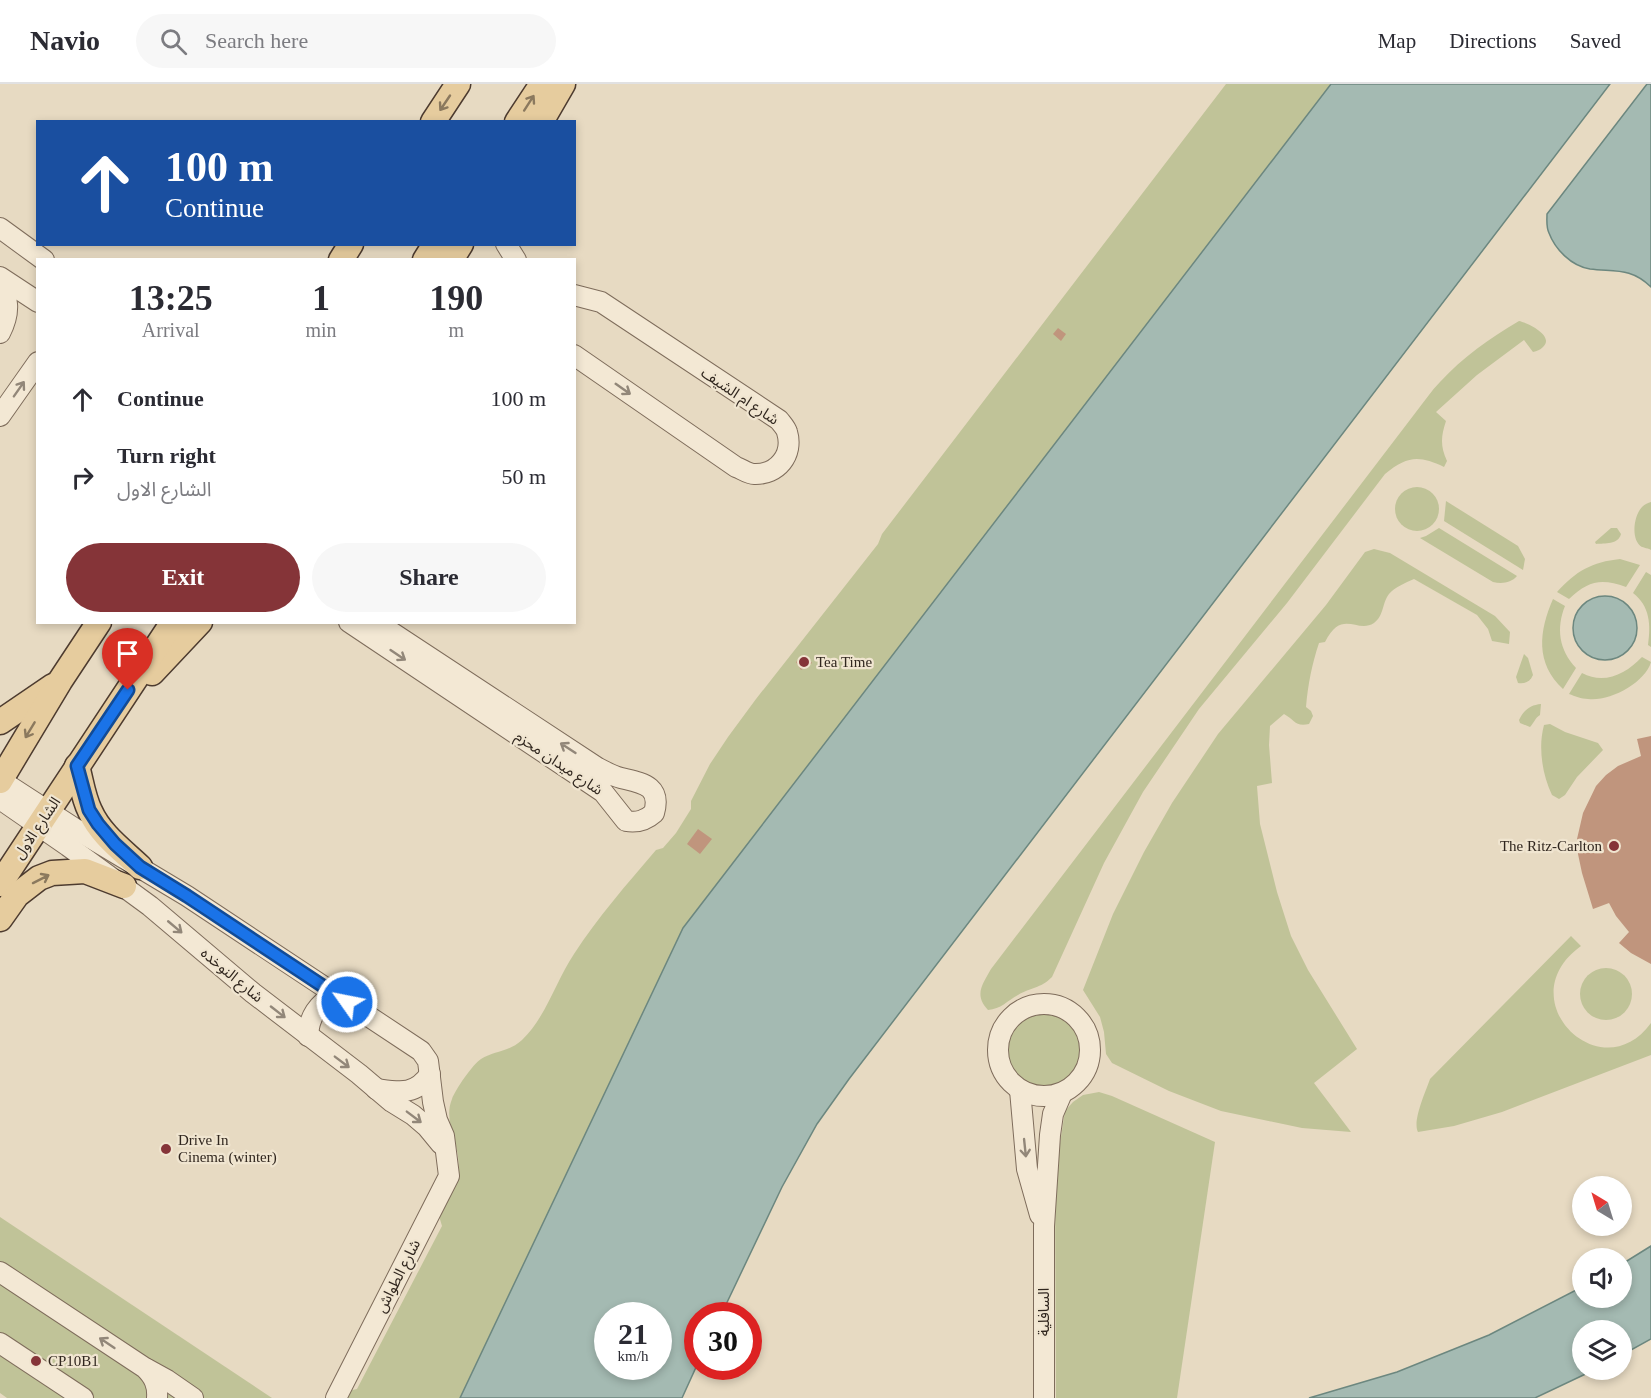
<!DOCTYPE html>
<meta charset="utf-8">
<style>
:root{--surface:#fff;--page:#f7f7f7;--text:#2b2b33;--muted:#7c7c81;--line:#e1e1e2;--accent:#853438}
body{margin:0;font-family:"Times New Roman","Noto Sans Arabic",serif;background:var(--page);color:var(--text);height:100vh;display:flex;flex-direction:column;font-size:22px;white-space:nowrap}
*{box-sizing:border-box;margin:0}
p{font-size:20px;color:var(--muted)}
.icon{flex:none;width:33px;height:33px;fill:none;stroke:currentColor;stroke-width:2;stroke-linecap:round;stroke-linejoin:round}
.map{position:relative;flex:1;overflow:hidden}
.panel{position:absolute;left:36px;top:174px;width:540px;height:366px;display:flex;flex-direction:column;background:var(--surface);border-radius:0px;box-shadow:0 3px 9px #0003}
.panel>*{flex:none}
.banner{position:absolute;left:36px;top:36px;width:540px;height:126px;border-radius:0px;box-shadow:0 3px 9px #0003;background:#1a4fa0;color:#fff;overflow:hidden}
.needle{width:39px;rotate:322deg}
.buttons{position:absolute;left:1572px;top:1092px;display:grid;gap:12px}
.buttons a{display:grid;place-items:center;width:60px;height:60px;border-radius:50%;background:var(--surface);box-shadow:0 3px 9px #0003;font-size:30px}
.speed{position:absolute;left:594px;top:1218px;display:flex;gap:12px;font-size:30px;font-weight:700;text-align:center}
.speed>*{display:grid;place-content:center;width:78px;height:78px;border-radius:50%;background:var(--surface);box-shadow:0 3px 9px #0003;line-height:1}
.speed small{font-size:15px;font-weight:400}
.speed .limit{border:9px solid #d22;background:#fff;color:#111}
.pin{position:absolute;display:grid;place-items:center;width:51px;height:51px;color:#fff;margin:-62px -26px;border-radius:50% 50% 50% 0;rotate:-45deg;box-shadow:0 0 6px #0007}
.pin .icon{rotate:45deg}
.me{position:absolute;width:66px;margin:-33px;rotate:303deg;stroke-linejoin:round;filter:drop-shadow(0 0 4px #0008)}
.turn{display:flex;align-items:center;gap:21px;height:126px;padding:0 30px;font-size:27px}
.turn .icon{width:78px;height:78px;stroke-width:2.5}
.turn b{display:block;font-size:42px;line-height:51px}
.eta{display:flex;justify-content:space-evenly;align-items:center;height:102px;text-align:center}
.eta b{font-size:36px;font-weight:600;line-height:42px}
.button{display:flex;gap:12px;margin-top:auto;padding:12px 30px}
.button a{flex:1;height:69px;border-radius:36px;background:var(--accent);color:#fff;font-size:24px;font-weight:600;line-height:69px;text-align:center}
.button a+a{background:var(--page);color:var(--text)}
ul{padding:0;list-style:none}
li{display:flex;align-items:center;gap:18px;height:78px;padding:0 30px}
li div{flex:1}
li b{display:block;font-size:22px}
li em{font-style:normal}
header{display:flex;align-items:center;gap:36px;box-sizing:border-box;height:84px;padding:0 30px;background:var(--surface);border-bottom:2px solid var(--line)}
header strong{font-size:28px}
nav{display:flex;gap:33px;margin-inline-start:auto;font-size:21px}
.search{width:420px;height:54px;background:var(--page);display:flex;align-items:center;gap:15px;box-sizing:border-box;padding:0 21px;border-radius:33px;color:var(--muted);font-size:22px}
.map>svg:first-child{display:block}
.green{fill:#c0c398}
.water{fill:#a4bab2;stroke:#6c877f;stroke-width:1.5;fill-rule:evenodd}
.building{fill:#c0957d}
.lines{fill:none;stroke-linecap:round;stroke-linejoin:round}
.minor-casing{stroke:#7e6c5b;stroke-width:22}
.major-casing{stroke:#4d3b2f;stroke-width:27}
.minor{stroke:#f3e8d4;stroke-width:20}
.major{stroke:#e6cc9e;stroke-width:24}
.oneway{stroke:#8b795e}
.oneway2{stroke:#928779}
.route-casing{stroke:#114b97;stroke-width:15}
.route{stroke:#1a73e8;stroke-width:10}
.poi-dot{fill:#853438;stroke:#f0e5d0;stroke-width:2}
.labels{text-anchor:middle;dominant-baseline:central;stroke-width:4.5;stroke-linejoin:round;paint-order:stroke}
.street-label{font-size:15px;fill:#30261e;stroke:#f0e5d0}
.poi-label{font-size:15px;fill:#30261e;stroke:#f0e5d0;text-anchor:start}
</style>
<header>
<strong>Navio</strong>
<div class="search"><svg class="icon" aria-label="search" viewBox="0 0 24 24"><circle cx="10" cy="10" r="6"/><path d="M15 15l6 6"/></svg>Search here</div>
<nav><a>Map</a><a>Directions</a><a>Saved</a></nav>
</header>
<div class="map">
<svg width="1651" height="1314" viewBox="0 0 1651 1314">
<rect width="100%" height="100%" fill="#e7dac2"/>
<!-- green -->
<g class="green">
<path d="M1226,0H1331L683,844L461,1314H344L348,1307L357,1305L442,1142L439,1132C446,1118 456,1103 458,1086C462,1062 442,1039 452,1015C455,1006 473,980 481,975C494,967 509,968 522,956C546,933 556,897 574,870C598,833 627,800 656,766L663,764L676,749L691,725V717L710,680L728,653L756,615L878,460L882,450Z"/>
<path d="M1519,237C1528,239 1555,252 1543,263C1540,266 1537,267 1533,268L1524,256L1477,291L1436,328L1446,337C1441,352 1440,362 1447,377L1444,383C1419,371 1407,372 1385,390L1287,519L1199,625L1143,708L1104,779L1052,893C1040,905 1031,903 1018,911C1007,917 1001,925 988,926C974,911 982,901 991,885L1416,328C1424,318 1431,307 1440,298C1463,273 1490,254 1519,237Z"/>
<circle cx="1417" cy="425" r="22"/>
<path d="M1446,417L1518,462L1525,475L1523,486L1444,437Z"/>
<path d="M1651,418V466C1650,465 1642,463 1642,463C1630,456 1634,431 1642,423C1645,420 1648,419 1651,418Z"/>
<path d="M1439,444L1517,492C1511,499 1502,500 1493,498L1420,454L1426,452Z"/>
<path d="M1611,444H1617L1621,450C1618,461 1605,459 1596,460L1595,458Z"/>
<path d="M1374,465L1390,469L1495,532L1510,548L1509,560L1492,557L1488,545L1477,531L1414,495C1405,499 1395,503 1389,510C1382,519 1384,532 1374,539C1357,550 1342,524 1325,558L1319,559C1312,580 1308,600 1306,623L1311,627L1313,632L1309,640C1295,643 1295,636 1284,630L1270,642L1269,661L1272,699L1257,702L1260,740L1277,808L1291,852L1308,886L1357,965L1314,999L1351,1048L1302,1044L1221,1027L1169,1007L1112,979L1106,970L1104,948L1100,933L1083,906L1113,830L1144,768L1172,719L1218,650L1326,521L1365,468Z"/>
<path d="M1620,475L1640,481L1626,503C1601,494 1588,497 1569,515L1557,508C1576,487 1592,478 1620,475Z"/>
<path d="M1646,488L1651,491V563L1648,561C1651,541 1650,522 1633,509Z"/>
<path d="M1553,515L1565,522C1556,544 1559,566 1576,584L1563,605C1535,579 1539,547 1553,515Z"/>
<path d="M1524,570L1528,574L1533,591C1530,598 1525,600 1518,599L1516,593Z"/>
<path d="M1642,573L1651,578C1645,599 1609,618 1588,615C1581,615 1575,612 1569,610L1582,589C1604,601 1626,590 1642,573Z"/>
<path d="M1541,620L1540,631C1535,634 1534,639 1530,643L1520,639L1519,636C1524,626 1530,621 1541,620Z"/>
<path d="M1550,640L1565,648L1598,659L1603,666L1577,693L1565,711L1559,715L1552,711C1542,690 1538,663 1544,641Z"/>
<path d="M1571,852L1581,862C1507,915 1601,1008 1651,939V971L1502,1028L1454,1042L1418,1048C1412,1037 1426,1007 1430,995Z"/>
<circle cx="1606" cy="910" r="26"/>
<circle cx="1044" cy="965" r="38"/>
<path d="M1099,1008L1112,1012L1215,1058L1177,1314H1056L1055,1092L1065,1027L1073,1018L1083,1011Z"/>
<path d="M0,1133L272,1314H7L0,1309Z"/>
</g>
<!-- water -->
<g class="water">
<path d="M1331,0H1610L849,995L817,1040L782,1103L721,1231L698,1232L697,1281L682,1314H460L683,844ZM608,1232H658V1282H608Z"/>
<path d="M1647,0H1651V203C1631,183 1614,188 1590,185C1571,182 1555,165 1549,149C1546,143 1547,136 1547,130Z"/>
<circle cx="1605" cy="544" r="32"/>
<path d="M1651,1162V1255L1622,1271V1246H1582V1286H1594L1535,1314H1309L1397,1288L1489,1251L1582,1203V1214H1622V1180Z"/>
</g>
<!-- building -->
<g class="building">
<path d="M1058,244L1066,250L1061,257L1053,250Z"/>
<path d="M806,571L812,579L801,586L796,578Z"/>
<path d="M1651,652V880L1631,869L1619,859L1629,848L1616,832L1609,819L1593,825L1582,789L1578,770L1577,755L1583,729L1596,702L1606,691L1618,682L1641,672L1637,655Z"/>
<path d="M698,745L712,755L700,770L687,760Z"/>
</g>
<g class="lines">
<!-- minor casing -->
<g class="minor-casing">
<g id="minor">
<path d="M0,144L44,176"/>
<path d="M506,160L516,176"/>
<path d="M0,193L38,218"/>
<path d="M0,194C8,215 11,228 0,249"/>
<path d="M574,211L601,218L779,336C782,340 786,344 787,348C794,371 777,391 754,390C748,390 742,385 736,383L574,271"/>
<path d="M0,332L38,278"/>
<path d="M349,538L603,708L626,737C637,739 645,737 654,729C662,701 641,699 621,694C613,692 606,688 598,684L376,538"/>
<path d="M0,696L77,746L187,812L421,967L428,977L433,1018L437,1036L444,1052L449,1092L336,1314"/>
<path d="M0,715L68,762L150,822L253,909L359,990L392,1018L413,1031L427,1043L441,1060"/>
<circle cx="1044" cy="966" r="46"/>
<path d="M308,952C309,932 318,920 335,910"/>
<path d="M376,1005C399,1008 415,1012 430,990"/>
<path d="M1020,1006L1027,1085L1040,1131"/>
<path d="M0,1188L145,1284C154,1293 158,1301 157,1314"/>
<path d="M0,1259L83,1314"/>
<path d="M147,1285L167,1296L193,1314"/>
<path d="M1044,1314V1142L1050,1051L1053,1030L1062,1009"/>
</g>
</g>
<!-- major casing -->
<g class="major-casing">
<g id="major">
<path d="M433,38L458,0"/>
<path d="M517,38L542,0"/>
<path d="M541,38L563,0"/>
<path d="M341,176L351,160"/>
<path d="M425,176L435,160"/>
<path d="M451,176L461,160"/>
<path d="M152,589L200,538"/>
<path d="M0,638L53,602"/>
<path d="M77,682C81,696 83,713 90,727C100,750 122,766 140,783"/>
<path d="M0,697L60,597L99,538"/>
<path d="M0,800L173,538"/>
<path d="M0,835L17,811L39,794L52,789L85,787L124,802"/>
</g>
</g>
<!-- minor -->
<use href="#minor" class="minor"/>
<!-- major -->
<use href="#major" class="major"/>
</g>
<!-- one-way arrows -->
<defs><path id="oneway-shaft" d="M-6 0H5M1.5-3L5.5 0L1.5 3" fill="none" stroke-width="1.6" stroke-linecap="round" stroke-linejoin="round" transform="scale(1.5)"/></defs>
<g class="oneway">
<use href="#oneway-shaft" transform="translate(445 19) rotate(124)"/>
<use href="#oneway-shaft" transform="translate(529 19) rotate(-57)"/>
<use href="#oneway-shaft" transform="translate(30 646) rotate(121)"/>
<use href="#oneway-shaft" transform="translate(41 795) rotate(-27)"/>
</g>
<g class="oneway2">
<use href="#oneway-shaft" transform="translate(19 305) rotate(-55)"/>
<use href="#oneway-shaft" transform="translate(623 305) rotate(35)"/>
<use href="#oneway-shaft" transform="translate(398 571) rotate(34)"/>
<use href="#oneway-shaft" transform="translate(568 664) rotate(-147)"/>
<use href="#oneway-shaft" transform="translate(175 843) rotate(40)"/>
<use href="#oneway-shaft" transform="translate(278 928) rotate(38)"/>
<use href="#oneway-shaft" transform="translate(342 978) rotate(37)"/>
<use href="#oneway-shaft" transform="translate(414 1033) rotate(37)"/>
<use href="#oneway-shaft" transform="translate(1025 1064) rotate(84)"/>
<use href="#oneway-shaft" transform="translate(107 1259) rotate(-146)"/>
</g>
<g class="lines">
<!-- route casing -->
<g class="route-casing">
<path id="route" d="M128,606L77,682L89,726L98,740L115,760L140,783L187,812L347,918"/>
</g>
<!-- route -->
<use href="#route" class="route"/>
</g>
<!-- markers -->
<g class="poi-dot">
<circle cx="804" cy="578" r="6"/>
<circle cx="1614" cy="762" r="6"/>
<circle cx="166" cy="1065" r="6"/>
<circle cx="36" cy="1277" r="6"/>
</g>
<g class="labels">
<!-- street labels -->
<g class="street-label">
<text transform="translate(740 312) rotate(34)">شارع ام الشيف</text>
<text transform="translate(559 679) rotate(34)">شارع ميدان محزم</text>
<text transform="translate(37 744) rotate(-56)">الشارع الاول</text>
<text transform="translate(232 891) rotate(40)">شارع النوخده</text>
<text transform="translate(398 1192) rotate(-63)">شارع الطواش</text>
<text transform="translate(1044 1228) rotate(-90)">السافلية</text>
</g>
<!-- poi labels -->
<g class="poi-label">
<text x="816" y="578">Tea Time</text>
<text x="1602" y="762" text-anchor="end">The Ritz-Carlton</text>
<text x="178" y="1056">Drive In<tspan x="178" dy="17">Cinema (winter)</tspan></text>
<text x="48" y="1277">CP10B1</text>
</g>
</g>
</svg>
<div class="buttons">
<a><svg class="needle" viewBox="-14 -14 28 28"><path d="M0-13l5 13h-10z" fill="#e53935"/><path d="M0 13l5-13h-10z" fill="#7c7c81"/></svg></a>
<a><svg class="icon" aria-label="sound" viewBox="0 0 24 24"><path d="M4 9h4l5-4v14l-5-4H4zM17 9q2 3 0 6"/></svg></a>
<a><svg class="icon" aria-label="layers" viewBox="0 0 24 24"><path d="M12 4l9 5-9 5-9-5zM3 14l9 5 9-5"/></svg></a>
</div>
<div class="speed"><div>21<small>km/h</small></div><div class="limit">30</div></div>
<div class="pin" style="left:128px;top:606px;background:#d93025"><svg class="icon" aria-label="arrive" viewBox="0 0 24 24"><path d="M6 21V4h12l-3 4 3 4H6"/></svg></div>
<svg class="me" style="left:347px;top:918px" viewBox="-20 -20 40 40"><circle r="17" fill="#1a73e8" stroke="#fff" stroke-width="3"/><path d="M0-11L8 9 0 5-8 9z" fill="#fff"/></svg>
<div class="banner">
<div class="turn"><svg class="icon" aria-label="ahead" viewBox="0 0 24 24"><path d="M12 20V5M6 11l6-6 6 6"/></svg><div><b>100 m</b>Continue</div></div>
</div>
<section class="panel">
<div class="eta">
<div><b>13:25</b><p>Arrival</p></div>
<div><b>1</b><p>min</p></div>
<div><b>190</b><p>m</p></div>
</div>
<ul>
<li><svg class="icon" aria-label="ahead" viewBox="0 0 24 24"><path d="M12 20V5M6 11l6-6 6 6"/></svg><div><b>Continue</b></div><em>100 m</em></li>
<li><svg class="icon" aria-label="right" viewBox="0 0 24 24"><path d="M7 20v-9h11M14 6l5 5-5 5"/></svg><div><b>Turn right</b><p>الشارع الاول</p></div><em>50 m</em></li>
</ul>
<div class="button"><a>Exit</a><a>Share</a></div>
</section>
</div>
